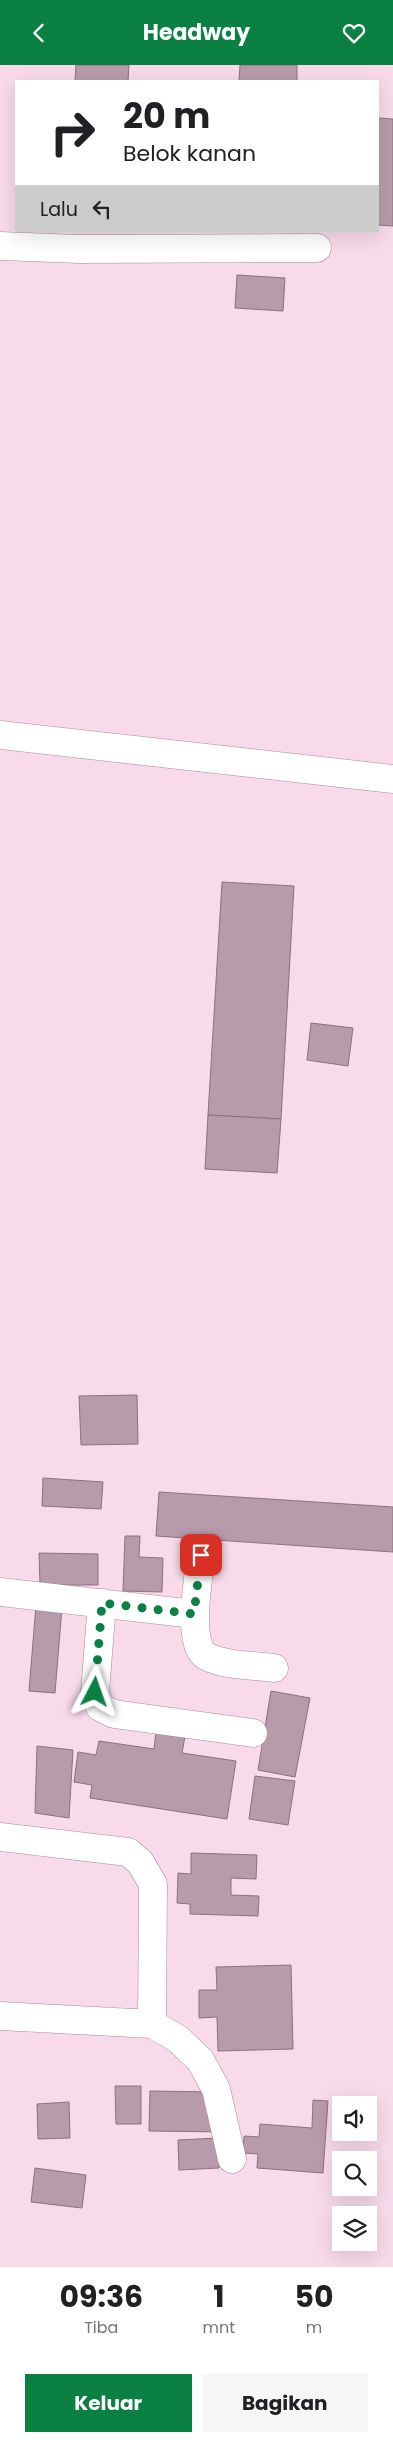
<!DOCTYPE html>
<html lang="id">
<style>
:root{--surface:#fff;--page:#f6f6f6;--text:#202124;--muted:#757577;--accent:#0b8043}
body{margin:0;font-family:Poppins,sans-serif;background:var(--page);color:var(--text);height:100vh;display:flex;flex-direction:column;font-size:19px;white-space:nowrap}
*{box-sizing:border-box;margin:0}
p{font-size:16px;color:var(--muted)}
.icon{flex:none;width:28px;height:28px;fill:none;stroke:currentColor;stroke-width:2;stroke-linecap:round;stroke-linejoin:round}
.map{position:relative;height:2202px;overflow:hidden}
.drawer{display:flex;flex-direction:column;background:var(--surface);flex:1}
.drawer>*{flex:none}
.top-card{position:absolute;left:15px;top:15px;width:364px;height:152px;border-radius:0px;box-shadow:0 5px 20px #0002;background:#fff;color:var(--text);overflow:hidden}
.controls{position:absolute;left:332px;top:2031px;display:grid;gap:10px}
.controls a{display:grid;place-items:center;width:45px;height:45px;border-radius:0px;background:var(--surface);box-shadow:0 5px 20px #0002;font-size:25px}
.pin{position:absolute;display:grid;place-items:center;width:42px;height:42px;color:#fff;margin:-21px;border-radius:10px;box-shadow:0 2px 8px #0006}
.me{position:absolute;width:55px;margin:-28px;rotate:4deg;stroke-linejoin:round;filter:drop-shadow(0 0 4px #0008)}
.turn{display:flex;align-items:center;gap:18px;height:105px;padding:0 25px;font-size:22px}
.turn .icon{width:65px;height:65px;stroke-width:2.5}
.turn b{display:block;font-size:35px;line-height:42px}
.then{display:flex;align-items:center;height:48px;padding:0 25px;background:#0003;gap:10px;font-size:19px}
.eta{display:flex;justify-content:space-evenly;align-items:center;height:85px;text-align:center}
.eta b{font-size:30px;font-weight:700;line-height:35px}
.primary-button{display:flex;gap:10px;margin-top:auto;padding:10px 25px}
.primary-button a{flex:1;height:58px;border-radius:0px;background:var(--accent);color:#fff;font-size:20px;font-weight:700;line-height:58px;text-align:center}
.primary-button a+a{background:var(--page);color:var(--text)}
header{display:flex;justify-content:space-between;align-items:center;height:65px;padding:0 25px;background:var(--accent);color:#fff;font-size:22px;font-weight:700}
.map>svg:first-child{display:block}
.building{fill:#b89bab;stroke:#8b707f}
.lines{fill:none;stroke-linecap:round;stroke-linejoin:round}
.minor-casing{stroke:#a78b9a;stroke-width:29}
.minor{stroke:#fff;stroke-width:28}
.route{stroke:#0b8043;stroke-width:9;stroke-dasharray:0 16.2}
</style>
<header><svg class="icon" aria-label="back" viewBox="0 0 24 24"><path d="M15 5l-7 7 7 7"/></svg>Headway<svg class="icon" aria-label="heart" viewBox="0 0 24 24"><path d="M12 20l-8-8c-3-5 5-10 8-4 3-6 11-1 8 4z"/></svg></header>
<div class="map">
<svg width="393" height="2202" viewBox="0 0 393 2202">
<rect width="100%" height="100%" fill="#f8daea"/>
<!-- building -->
<g class="building">
<path d="M76,0H129L128,16H75Z"/>
<path d="M240,0H297V16H239Z"/>
<path d="M378,53L393,54V161L378,160Z"/>
<path d="M237,210L285,213L283,246L235,243Z"/>
<path d="M222,817L294,821L281,1054L208,1050Z"/>
<path d="M311,958L353,963L348,1001L307,995Z"/>
<path d="M208,1050L281,1054L277,1108L205,1104Z"/>
<path d="M137,1330L138,1379L81,1380L79,1331Z"/>
<path d="M43,1413L103,1417L101,1444L42,1441Z"/>
<path d="M159,1427L393,1442V1487L156,1471Z"/>
<path d="M125,1471H140L139,1492L163,1493L162,1527L123,1526Z"/>
<path d="M39,1488L98,1489V1520H40Z"/>
<path d="M36,1540L62,1542L55,1628L29,1626Z"/>
<path d="M271,1626L310,1633L295,1712L258,1705Z"/>
<path d="M156,1667L185,1671L182,1688L236,1696L227,1754L90,1733L92,1720L74,1717L78,1687L96,1690L99,1676L154,1684Z"/>
<path d="M37,1681L73,1685L69,1753L35,1748Z"/>
<path d="M255,1711L295,1716L288,1760L249,1754Z"/>
<path d="M191,1788L257,1790L256,1814L231,1813V1830L259,1831L258,1851L190,1849V1839L177,1838L178,1808L191,1809Z"/>
<path d="M291,1900L293,1984L218,1986L217,1952L199,1953V1925H217L216,1902Z"/>
<path d="M115,2021H141V2059H116Z"/>
<path d="M150,2026L215,2027L224,2067L149,2066Z"/>
<path d="M313,2035L328,2036L323,2108L257,2103L258,2089L243,2088L244,2071L259,2072L260,2059L312,2063Z"/>
<path d="M69,2037L70,2073L38,2074L37,2039Z"/>
<path d="M218,2073L219,2103L179,2105L178,2075Z"/>
<path d="M35,2103L86,2110L82,2143L31,2137Z"/>
</g>
<g class="lines">
<!-- minor casing -->
<g class="minor-casing">
<g id="minor">
<path d="M0,181L80,184L317,183"/>
<path d="M0,670L393,714"/>
<path d="M201,1490C199,1510 186,1580 206,1591C225,1601 252,1600 274,1603"/>
<path d="M0,1527L194,1549"/>
<path d="M102,1538L95,1627L100,1642L114,1649L253,1668"/>
<path d="M0,1772L128,1787L140,1797L153,1819L152,1959"/>
<path d="M0,1951L152,1959L178,1974L200,1995L216,2024L232,2094"/>
</g>
</g>
<!-- minor -->
<use href="#minor" class="minor"/>
</g>
<g class="lines">
<!-- route -->
<path class="route" d="M95,1627L102,1538L194,1549L201,1490"/>
</g>
</svg>
<div class="controls">
<a><svg class="icon" aria-label="sound" viewBox="0 0 24 24"><path d="M4 9h4l5-4v14l-5-4H4zM17 9q2 3 0 6"/></svg></a>
<a><svg class="icon" aria-label="search" viewBox="0 0 24 24"><circle cx="10" cy="10" r="6"/><path d="M15 15l6 6"/></svg></a>
<a><svg class="icon" aria-label="layers" viewBox="0 0 24 24"><path d="M12 4l9 5-9 5-9-5zM3 14l9 5 9-5"/></svg></a>
</div>
<div class="pin" style="left:201px;top:1490px;background:#d93025"><svg class="icon" aria-label="arrive" viewBox="0 0 24 24"><path d="M6 21V4h12l-3 4 3 4H6"/></svg></div>
<svg class="me" style="left:95px;top:1627px" viewBox="-20 -20 40 40"><path d="M0-17L14 15 0 8-14 15z" fill="#0b8043" stroke="#fff" stroke-width="4"/></svg>
<div class="top-card">
<div class="turn"><svg class="icon" aria-label="right" viewBox="0 0 24 24"><path d="M7 20v-9h11M14 6l5 5-5 5"/></svg><div><b>20 m</b>Belok kanan</div></div>
<div class="then">Lalu<svg class="icon" aria-label="left" viewBox="0 0 24 24"><path d="M17 20v-9H6M10 6l-5 5 5 5"/></svg></div>
</div>
</div>
<section class="drawer">
<div class="eta">
<div><b>09:36</b><p>Tiba</p></div>
<div><b>1</b><p>mnt</p></div>
<div><b>50</b><p>m</p></div>
</div>
<div class="primary-button"><a>Keluar</a><a>Bagikan</a></div>
</section>
